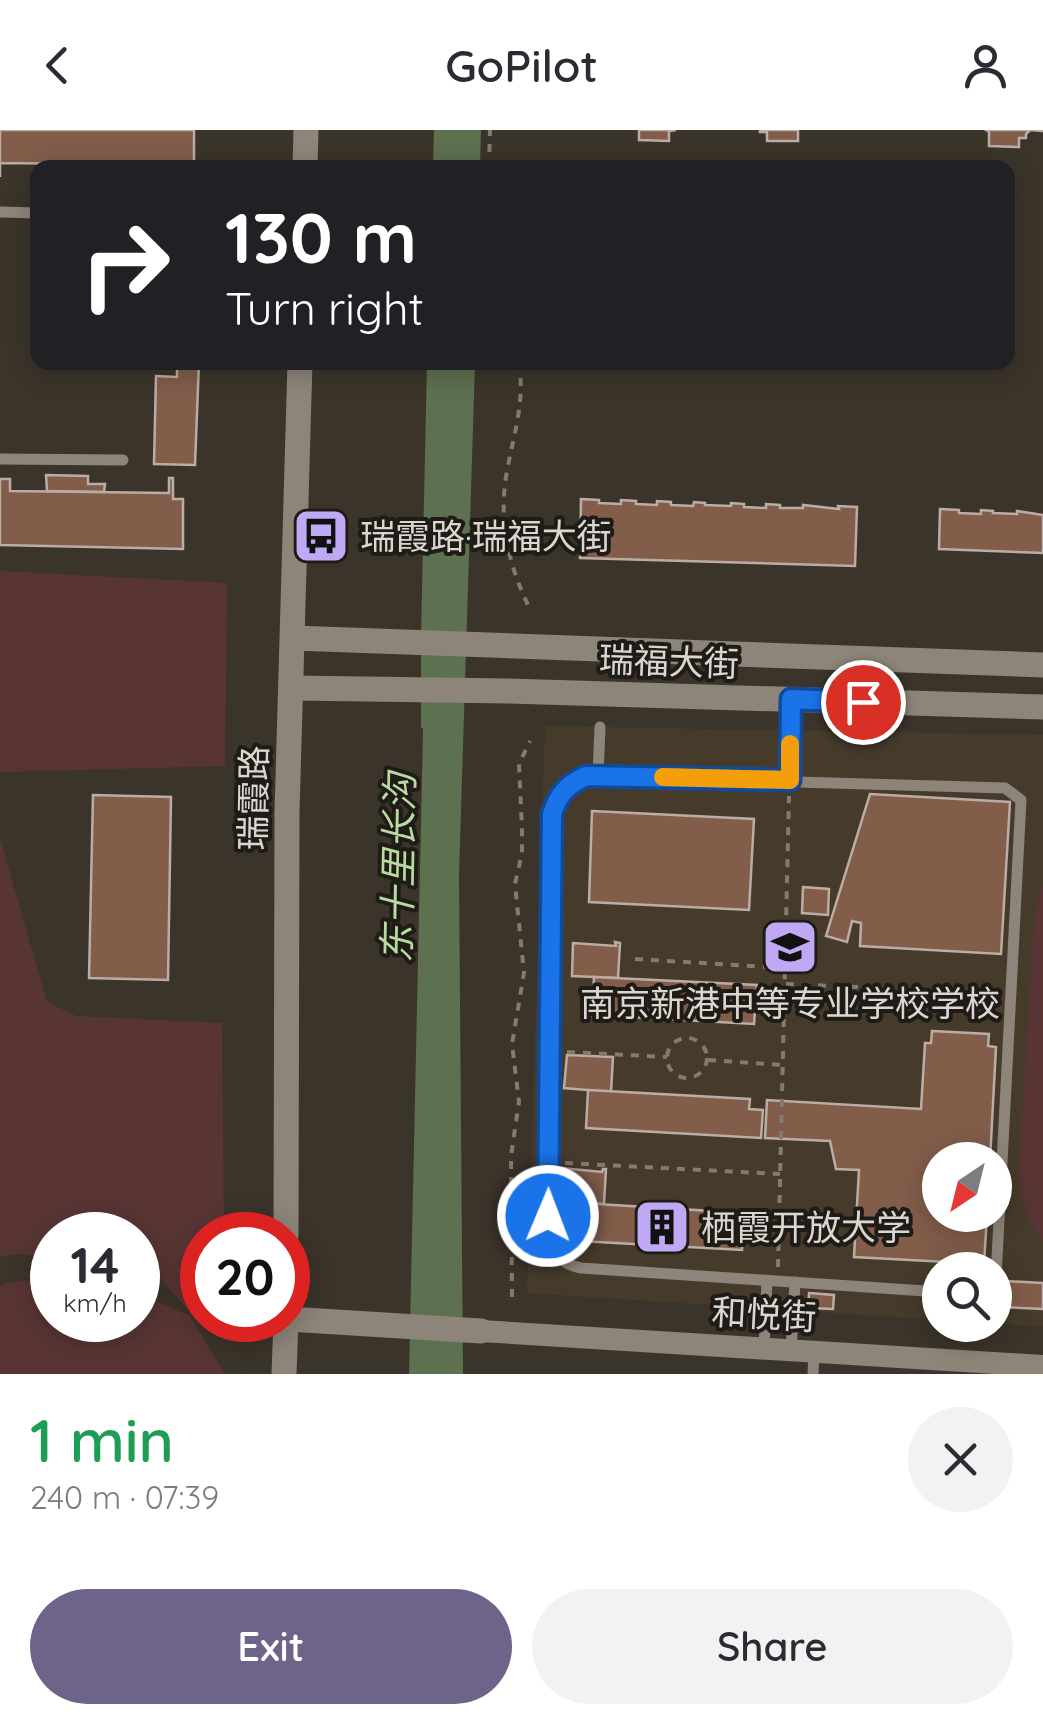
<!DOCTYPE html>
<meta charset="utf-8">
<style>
:root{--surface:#fff;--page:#f2f2f3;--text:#2b2b33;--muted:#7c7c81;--accent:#6e648a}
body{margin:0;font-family:Quicksand,"Noto Sans SC",sans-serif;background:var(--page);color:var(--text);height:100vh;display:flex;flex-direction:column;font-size:38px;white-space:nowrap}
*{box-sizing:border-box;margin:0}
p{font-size:32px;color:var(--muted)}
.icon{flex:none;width:55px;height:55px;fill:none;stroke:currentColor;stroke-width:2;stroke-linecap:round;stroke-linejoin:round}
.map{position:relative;height:1244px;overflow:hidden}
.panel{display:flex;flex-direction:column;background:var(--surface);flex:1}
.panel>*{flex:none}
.guide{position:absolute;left:30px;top:30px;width:985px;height:210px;border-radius:20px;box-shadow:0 5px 25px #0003;background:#202124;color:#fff;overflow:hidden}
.needle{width:65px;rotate:215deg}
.fabs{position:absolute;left:922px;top:1012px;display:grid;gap:20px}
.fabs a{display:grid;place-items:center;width:90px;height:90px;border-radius:50%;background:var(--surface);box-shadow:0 5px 25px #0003;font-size:50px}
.speed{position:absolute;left:30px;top:1082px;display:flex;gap:20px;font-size:50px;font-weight:700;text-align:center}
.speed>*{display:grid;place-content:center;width:130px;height:130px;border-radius:50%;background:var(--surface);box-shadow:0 5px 25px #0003;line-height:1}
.speed small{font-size:25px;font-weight:400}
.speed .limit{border:15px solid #d22;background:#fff;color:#111}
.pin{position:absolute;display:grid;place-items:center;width:85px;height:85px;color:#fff;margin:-42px;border:5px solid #fff;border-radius:50%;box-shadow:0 2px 10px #0007}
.me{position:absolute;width:110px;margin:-55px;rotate:1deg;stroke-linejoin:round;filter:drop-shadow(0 0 8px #0008)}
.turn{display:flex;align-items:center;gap:35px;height:210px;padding:0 30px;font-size:45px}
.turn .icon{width:130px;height:130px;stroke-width:2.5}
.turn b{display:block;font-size:70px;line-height:85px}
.round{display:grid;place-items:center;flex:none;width:105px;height:105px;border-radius:52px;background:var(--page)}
.summary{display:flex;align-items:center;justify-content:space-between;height:170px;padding:0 30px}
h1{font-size:60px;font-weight:600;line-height:75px;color:#1e9e55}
.cta{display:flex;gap:20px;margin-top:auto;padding:20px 30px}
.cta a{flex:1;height:115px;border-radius:60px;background:var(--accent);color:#fff;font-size:40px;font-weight:600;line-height:115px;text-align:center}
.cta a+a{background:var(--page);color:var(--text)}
header{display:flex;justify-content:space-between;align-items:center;height:130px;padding:0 30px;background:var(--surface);font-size:45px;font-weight:600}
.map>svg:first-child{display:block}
.built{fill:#463b2b;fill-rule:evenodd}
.green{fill:#583534}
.water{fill:#5d7050}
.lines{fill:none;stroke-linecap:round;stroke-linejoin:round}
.stream{stroke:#5d7050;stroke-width:6}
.building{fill:#815d4a;stroke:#bbaca5;stroke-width:2.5}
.path{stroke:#817b72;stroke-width:4;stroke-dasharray:8 8;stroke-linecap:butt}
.service{stroke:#8d8579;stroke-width:11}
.minor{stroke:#8d8579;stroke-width:22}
.tertiary{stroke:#8d8579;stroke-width:25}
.route-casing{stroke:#114b97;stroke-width:25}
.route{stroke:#1a73e8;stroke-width:18}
.slow{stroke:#f59e0b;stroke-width:18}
.labels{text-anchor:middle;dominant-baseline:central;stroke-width:8;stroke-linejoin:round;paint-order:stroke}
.poi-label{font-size:35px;fill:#dbd7d0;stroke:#1f1c18;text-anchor:start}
.street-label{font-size:35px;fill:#dbd7d0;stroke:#1f1c18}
.water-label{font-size:38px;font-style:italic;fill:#b8daa1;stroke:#1f1c18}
</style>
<header><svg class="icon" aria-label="back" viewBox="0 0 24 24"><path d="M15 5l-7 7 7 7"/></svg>GoPilot<svg class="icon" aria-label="person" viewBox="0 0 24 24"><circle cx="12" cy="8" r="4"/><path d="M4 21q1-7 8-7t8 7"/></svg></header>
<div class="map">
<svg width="1043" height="1244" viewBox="0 0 1043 1244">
<rect width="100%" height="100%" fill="#3b342a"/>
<!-- built -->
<path class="built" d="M545,596L1043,605V1197L995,1193V1140H940V1190L527,1163ZM940,1030H995V1085H940Z"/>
<!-- green -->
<g class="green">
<path d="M0,441L227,453L225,636L0,642Z"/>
<path d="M0,708L47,872L76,886L222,893L224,1105H202V1166L187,1178L158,1146L138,1143V1105H52V1129L23,1124L0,1126Z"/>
<path d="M1043,756V1110C1025,1088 1020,1064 1019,1036L1034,796L1036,778Z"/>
<path d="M52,1147V1190H138V1163L190,1186L225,1244H0V1156L11,1152Z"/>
</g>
<!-- water -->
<g class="water">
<path d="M434,0H481L480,37H433Z"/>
<path d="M431,233H475L459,745L463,1244H409Z"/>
</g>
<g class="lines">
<!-- stream -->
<g class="stream">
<path d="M424,506L430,232"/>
<path d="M424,551V519"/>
<path d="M424,596V564"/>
</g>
</g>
<!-- building -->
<g class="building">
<path d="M0,0H194V37L111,35V38H87V34L0,33V47Z"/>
<path d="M639,0H676L669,1V11L639,10Z"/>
<path d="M760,0H798V11H767V2H760Z"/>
<path d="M986,0H1043V1L1030,0L1026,4V8H1019V17L989,16V2Z"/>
<path d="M177,232H199L195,335L154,334L156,246L177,247Z"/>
<path d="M46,345L88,346V354H105L104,362L47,361Z"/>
<path d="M169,348H173V369H183V419L0,415V349H10V361L169,363Z"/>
<path d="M581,369L599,370V373L621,374V370L636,371V374L657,375V371L671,372V375L693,376L694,372L705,373V375L731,376V373L744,374V377L766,378V374L780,375V378H803V375L839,379L838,376L857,377L855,436L580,428Z"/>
<path d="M940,379L959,380V383L981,384V380L993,381V383L1017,384V381L1043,385V423L939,419Z"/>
<path d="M870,664L1010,672L1001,824L860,816L861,793L852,791L847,812L826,806Z"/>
<path d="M93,665L171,667L168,850L89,848Z"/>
<path d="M592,681L754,689L749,780L589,772Z"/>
<path d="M803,757L829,759L828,785L802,783Z"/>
<path d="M615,812L620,813L618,848L572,846L573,813L616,816Z"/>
<path d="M594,847L757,855L754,894L592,885Z"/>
<path d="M932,901L989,904L988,916L996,917L990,1030H940V1085H987L984,1134L854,1127L859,1040L836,1039L830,1011L765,1008L767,970L921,979L925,913H931Z"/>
<path d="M567,925L613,927L611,962L564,958Z"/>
<path d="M588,960L750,969L749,979L763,980L761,1008L586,998Z"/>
<path d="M561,1038L602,1042L603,1039H606L604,1074L558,1071Z"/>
<path d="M581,1073L744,1083L742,1120L580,1111Z"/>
<path d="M1004,1151L1043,1153V1179L1002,1177Z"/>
<path d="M809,1163L834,1165L833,1179L808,1178Z"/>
</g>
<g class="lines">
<!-- path -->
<g class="path">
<path d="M489,38L490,0"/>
<path d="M519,232C525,273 514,303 507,341C498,389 508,434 529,477"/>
<path d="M635,829L785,838"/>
<path d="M786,854L997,863"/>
<circle cx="687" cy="928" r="20"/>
<path d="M567,922L667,927"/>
<path d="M708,930L783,935"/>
<path d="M565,1033L780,1044"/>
<path d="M778,1137L789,666"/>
<path d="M512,1167L511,1026L519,972L512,914L524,843L515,754L522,723V699L519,634L530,611"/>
</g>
<!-- service -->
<g class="service">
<path d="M0,82L38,83"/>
<path d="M0,329L123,330"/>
<path d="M598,646L600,597"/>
<path d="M790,650L791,569"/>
<path d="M940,1162L581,1138C565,1135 557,1127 548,1113L552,684C559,663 567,655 586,646L1005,658L1021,670L995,1166"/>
<path d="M764,1219L767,1151"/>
<path d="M791,1221L795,1152"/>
<path d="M813,1244L814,1222"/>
</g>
<!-- minor -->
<path class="minor" d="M481,1201L1043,1236"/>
<!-- tertiary -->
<g class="tertiary">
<path d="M305,38L306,0"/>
<path d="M293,508L1043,535"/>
<path d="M292,558L509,561L1043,577"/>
<path d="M286,1105L287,682L300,232"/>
<path d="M288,1189L481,1201"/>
<path d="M284,1244L286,1190"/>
</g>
</g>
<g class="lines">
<!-- route casing -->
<g class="route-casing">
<path id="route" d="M548,1086L552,684C559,663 567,655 586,646L790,650L791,569L863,572"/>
</g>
<!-- route -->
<use href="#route" class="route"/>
<!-- slow -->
<path class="slow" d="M663,647L790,650V614"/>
</g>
<!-- icons -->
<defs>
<g id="bus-square" transform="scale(2.875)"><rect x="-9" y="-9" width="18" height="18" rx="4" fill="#bfa9f4" stroke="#1f1c18"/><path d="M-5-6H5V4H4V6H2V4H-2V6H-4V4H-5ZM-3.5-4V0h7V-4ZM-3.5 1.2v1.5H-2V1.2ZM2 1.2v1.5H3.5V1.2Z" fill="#111"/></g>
<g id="school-square" transform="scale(2.875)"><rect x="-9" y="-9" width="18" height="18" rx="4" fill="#bfa9f4" stroke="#1f1c18"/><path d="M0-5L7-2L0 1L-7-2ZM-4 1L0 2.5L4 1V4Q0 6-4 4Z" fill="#111"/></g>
<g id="building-square" transform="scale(2.875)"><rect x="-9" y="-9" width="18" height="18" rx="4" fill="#bfa9f4" stroke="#1f1c18"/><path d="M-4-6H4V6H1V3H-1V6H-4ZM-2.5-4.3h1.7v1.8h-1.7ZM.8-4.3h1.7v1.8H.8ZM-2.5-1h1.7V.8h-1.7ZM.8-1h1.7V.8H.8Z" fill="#111"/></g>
</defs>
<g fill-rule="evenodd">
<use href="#bus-square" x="321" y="406"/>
<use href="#school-square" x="790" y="817"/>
<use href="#building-square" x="662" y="1097"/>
</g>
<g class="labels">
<!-- poi labels -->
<g class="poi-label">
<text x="360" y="406">瑞霞路·瑞福大街</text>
<text x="790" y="873" text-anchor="middle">南京新港中等专业学校学校</text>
<text x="701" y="1097">栖霞开放大学</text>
</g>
<!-- street labels -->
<g class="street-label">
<text transform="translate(669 531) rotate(2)">瑞福大街</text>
<text transform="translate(253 668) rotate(-89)">瑞霞路</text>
<text transform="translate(764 1184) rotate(3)">和悦街</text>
</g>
<!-- water labels -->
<g class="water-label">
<text transform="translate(398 738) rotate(-89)">东十里长沟</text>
</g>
</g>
</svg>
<div class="fabs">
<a><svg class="needle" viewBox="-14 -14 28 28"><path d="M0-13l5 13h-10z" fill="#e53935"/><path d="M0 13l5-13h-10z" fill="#7c7c81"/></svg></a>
<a><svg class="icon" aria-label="search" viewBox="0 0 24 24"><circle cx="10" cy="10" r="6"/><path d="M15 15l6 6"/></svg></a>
</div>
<div class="speed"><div>14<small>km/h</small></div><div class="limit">20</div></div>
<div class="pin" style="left:863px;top:572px;background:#d93025"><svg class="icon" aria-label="arrive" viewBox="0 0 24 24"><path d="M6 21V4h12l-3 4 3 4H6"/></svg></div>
<svg class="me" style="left:548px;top:1086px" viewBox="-20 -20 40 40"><circle r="17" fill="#1a73e8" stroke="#fff" stroke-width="3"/><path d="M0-11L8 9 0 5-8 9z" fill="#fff"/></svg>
<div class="guide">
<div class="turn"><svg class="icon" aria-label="right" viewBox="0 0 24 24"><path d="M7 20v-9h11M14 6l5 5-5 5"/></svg><div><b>130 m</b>Turn right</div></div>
</div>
</div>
<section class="panel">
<div class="summary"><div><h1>1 min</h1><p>240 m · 07:39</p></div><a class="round"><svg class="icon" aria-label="close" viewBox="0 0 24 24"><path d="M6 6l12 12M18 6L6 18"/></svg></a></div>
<div class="cta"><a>Exit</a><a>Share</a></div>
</section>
